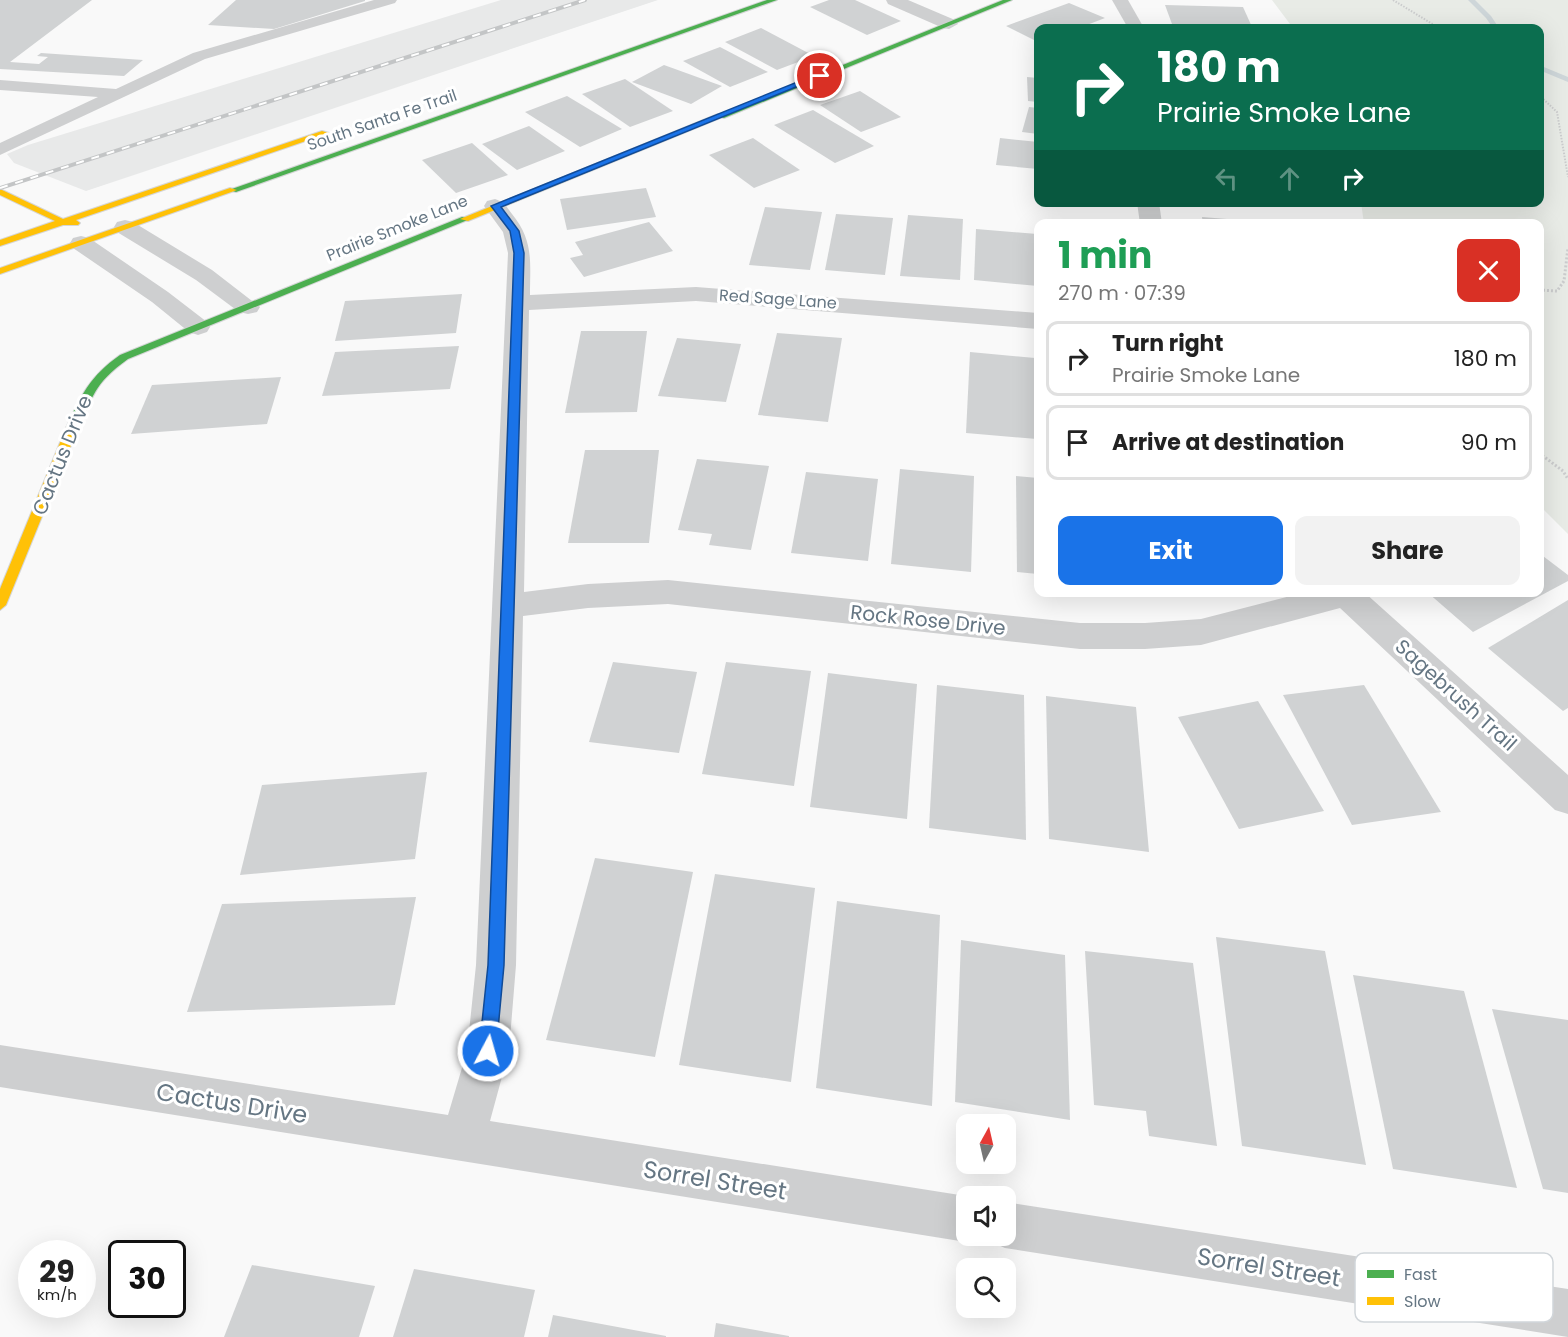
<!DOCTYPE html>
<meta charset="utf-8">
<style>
:root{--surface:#fff;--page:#f2f2f2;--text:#222;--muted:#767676;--line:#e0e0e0;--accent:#1a73e8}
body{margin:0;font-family:Poppins,sans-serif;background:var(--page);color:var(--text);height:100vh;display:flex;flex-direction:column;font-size:22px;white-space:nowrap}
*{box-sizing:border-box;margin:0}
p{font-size:20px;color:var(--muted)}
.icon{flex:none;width:33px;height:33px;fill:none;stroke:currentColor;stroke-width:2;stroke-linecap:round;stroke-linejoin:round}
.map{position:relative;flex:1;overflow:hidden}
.drawer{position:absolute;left:1034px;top:219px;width:510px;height:378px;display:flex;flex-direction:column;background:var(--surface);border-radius:12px;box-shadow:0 6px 24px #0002}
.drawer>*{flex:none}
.hud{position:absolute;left:1034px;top:24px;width:510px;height:183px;border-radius:12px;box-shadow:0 6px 24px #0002;background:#0b6e4f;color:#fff;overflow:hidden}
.needle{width:39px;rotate:8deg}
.buttons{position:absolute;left:956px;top:1114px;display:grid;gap:12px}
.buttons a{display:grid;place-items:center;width:60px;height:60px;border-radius:12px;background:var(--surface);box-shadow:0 6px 24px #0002;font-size:30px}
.speed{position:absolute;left:18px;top:1240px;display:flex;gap:12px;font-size:30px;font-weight:700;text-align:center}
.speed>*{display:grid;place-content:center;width:78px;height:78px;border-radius:50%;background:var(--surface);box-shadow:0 6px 24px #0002;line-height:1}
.speed small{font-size:15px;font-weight:400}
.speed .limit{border:3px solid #111;border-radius:9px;background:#fff;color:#111}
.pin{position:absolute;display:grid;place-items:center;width:51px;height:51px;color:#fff;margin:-26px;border:3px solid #fff;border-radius:50%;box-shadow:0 2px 6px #0007}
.me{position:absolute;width:66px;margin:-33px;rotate:6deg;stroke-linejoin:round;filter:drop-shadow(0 0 4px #0008)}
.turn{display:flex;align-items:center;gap:21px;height:126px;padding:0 24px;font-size:27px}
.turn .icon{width:78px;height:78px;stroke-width:2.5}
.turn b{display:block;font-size:42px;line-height:51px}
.lanes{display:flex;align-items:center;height:57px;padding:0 24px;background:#0003;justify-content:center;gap:30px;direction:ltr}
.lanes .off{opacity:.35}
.round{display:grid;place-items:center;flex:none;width:63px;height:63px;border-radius:12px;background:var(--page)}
.summary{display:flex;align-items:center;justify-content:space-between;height:102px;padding:0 24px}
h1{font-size:36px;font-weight:700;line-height:45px;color:#1e9e55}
.button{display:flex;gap:12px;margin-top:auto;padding:12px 24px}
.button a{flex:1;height:69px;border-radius:12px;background:var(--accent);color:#fff;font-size:24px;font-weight:700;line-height:69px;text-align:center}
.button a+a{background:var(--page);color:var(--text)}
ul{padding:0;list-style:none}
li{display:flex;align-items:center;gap:18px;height:75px;margin:0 12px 9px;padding:0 12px;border:3px solid var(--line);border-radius:12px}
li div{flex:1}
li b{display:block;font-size:22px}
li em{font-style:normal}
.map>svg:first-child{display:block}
.built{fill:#e8e9e9}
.green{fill:#e8ebe6}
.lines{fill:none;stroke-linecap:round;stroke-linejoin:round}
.stream{fill:#ced6d9;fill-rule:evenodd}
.building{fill:#d0d2d3}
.fast-casing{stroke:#d5d6d7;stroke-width:2}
.slow-casing{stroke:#d5d6d7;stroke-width:2}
.path-far1{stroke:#cbcccd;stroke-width:2;stroke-dasharray:1.5 1.5;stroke-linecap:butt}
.path{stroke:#cbcccd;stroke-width:3;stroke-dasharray:2 2;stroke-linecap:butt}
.lane{fill:#cecfd0;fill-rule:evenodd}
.street{fill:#cecfd0;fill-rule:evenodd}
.fast{fill:#4caf50;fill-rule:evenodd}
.slow{fill:#ffc107;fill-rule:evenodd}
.rail-casing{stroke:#c3c5c6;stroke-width:4}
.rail{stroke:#fff;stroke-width:2;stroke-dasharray:8;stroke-linecap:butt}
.route{fill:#1a73e8;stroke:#114b97;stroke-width:1.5}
.labels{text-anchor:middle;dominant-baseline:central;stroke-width:6;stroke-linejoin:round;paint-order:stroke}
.far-street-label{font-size:16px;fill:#657683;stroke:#fff}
.street-label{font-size:20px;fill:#657683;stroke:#fff}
.near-street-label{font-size:24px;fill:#657683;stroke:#fff}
.key{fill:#fff;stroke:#d1d6da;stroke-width:1.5}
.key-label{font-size:16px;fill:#657683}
</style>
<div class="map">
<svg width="1568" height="1337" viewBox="0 0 1568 1337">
<rect width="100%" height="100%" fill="#f9f9f9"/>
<!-- built -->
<path class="built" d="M501,0H658L86,191L14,163L7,154L28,145Z"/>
<!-- green -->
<path class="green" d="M1272,0H1568V534L1539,505V224L1364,223L1361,203L1539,202V28H1293Z"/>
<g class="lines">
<!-- stream -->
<g class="stream">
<path d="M1468,0H1475L1491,16L1499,28H1493L1486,18Z"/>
<path d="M1539,65L1568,77V82L1539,70Z"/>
</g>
</g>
<!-- building -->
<g class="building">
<path d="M0,0H92L10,62L39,64L48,57L37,56L41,53L143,60L124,76L0,69Z"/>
<path d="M236,0H365V1L274,29L208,25Z"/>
<path d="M829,0H855L901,21L867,35L810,7Z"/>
<path d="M1069,3L1105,18L1079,28H1038V42L1006,26Z"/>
<path d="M1165,5L1243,7L1252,27L1172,24Z"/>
<path d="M761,28L814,56L777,70L725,42Z"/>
<path d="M720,47L768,72L730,87L683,61Z"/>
<path d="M664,65L722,86L691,104L632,82Z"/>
<path d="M1027,77L1038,78V102L1028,101Z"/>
<path d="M625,79L673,111L630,127L582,94Z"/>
<path d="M860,91L901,117L861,132L820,105Z"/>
<path d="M567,96L622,129L580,147L525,112Z"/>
<path d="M1029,107L1038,108V134L1022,132Z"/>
<path d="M813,110L874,146L835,163L774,125Z"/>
<path d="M529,126L565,151L517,170L482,144Z"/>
<path d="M753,138L800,170L754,188L709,155Z"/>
<path d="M1000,138L1038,142V169L996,165Z"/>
<path d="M472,143L508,175L456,193L422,160Z"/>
<path d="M646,188L656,217L567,230L560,199Z"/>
<path d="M765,207L822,212L810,270L749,265Z"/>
<path d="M836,214L893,218L885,275L825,270Z"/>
<path d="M908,215L963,219L960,280L900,276Z"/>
<path d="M1202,217L1264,222V224H1203Z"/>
<path d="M649,222L673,251L584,277L570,258L583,255L575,242Z"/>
<path d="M976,229L1037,234L1038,286L974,280Z"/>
<path d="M462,294L456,333L335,341L345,301Z"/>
<path d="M581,331H647L637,412L565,413Z"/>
<path d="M777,333L842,338L828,422L758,415Z"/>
<path d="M677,338L741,344L726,402L658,396Z"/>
<path d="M459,346L450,389L322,396L335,352Z"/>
<path d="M970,352L1035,358L1037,439L966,433Z"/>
<path d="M281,377L267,424L131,434L152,385Z"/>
<path d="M585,450H659L649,543H568Z"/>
<path d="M697,459L769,466L751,550L709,545L712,534L678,530Z"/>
<path d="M900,469L974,476L971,572L891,564Z"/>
<path d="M806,472L878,479L868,561L791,553Z"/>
<path d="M1016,476L1038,478V574L1017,572Z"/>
<path d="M1539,553L1568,575V581L1473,632L1427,592H1539Z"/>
<path d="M1568,600V708L1563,711L1488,648Z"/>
<path d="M613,662L697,672L679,753L589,742Z"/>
<path d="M726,662L811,671L794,786L702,774Z"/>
<path d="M828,673L917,684L907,819L810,807Z"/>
<path d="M937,685L1024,695L1026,840L929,828Z"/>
<path d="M1364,685L1441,812L1352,825L1283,695Z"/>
<path d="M1046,696L1136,707L1149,852L1049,839Z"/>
<path d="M1258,701L1324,811L1239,829L1178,717Z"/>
<path d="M427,772L415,859L240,875L262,785Z"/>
<path d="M595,858L693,872L655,1057L546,1040Z"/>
<path d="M715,874L815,888L791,1082L679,1065Z"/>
<path d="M416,897L395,1005L187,1012L222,904Z"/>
<path d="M837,901L940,915L932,1106L816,1088Z"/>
<path d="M1216,937L1325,951L1366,1165L1242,1146Z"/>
<path d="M961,940L1065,955L1070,1120L955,1102Z"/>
<path d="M1085,951L1193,963L1217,1146L1149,1136L1146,1111L1094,1105Z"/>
<path d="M1353,975L1464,991L1517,1188L1393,1169Z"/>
<path d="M1492,1009L1568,1020V1193L1543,1189Z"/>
<path d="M252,1265L375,1286L359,1337H224Z"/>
<path d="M414,1269L535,1290L524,1337H393Z"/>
<path d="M553,1315L666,1336V1337H548Z"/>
<path d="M716,1323L789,1336V1337H714Z"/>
</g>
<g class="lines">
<!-- fast casing -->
<g class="fast-casing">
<g id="fast">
<path d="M767,0H777L236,192L229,190Z"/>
<path d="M1003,0H1012L724,118L717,116Z"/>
<path d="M462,217L470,219L128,359C92,385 95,395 76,431L72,432L66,428C81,395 90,376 120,355Z"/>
</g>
</g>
<!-- slow casing -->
<g class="slow-casing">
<g id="slow">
<path d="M718,114L725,116L468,221L460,219Z"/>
<path d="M322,131L329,133L76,220L80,223L78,225H63L0,246V240L55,221L0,195V189L63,219Z"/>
<path d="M230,188L237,190L0,274V268Z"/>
<path d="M72,424L78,428L6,605L0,610V589L66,428Z"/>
</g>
</g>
<!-- path-far1 -->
<g class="path-far1">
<path d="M1393,0L1439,28"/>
<path d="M1539,95L1557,112L1568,177"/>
</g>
<!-- path -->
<g class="path">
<path d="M1539,290L1557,291L1564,281L1568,248"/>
<path d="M1539,453L1563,471L1568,479"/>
</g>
<!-- lane -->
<path class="lane" d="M374,0H397L395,3L205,59L0,155V143L98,97L0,90V80L116,89L193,53Z"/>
<!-- street -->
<g class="street">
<path d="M886,0H908L955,20L958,24L949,29L943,28L888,4Z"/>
<path d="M1112,0H1128L1144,28H1128Z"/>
<path d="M495,199C504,202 507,207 512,214C534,241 530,262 530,295L696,287L1038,313V329L696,301L529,310L524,592L588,584L668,580L1080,623H1145L1201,619L1306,592H1364L1568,775V814L1555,810L1340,608L1201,645L1145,649H1080L668,604L588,608L523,616L516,965L509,1051L490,1121L966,1196L969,1197H966V1236H981L966,1242L0,1087V1045L448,1115L467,1051L476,965L508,253L503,232L484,206L487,201Z"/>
<path d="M1137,202H1159L1162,224H1140Z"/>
<path d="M125,220L133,222L212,270L260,307L257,312L248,314L239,312L196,280L117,232L114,227L117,222Z"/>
<path d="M81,236L89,238L168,292L207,322L210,327L207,332L198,335L189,332L152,302L73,248L70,243L73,238Z"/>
<path d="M1005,1202L1568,1289V1337L1005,1248L989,1241L986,1236H1005Z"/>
</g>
<!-- fast -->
<use href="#fast" class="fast"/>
<!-- slow -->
<use href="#slow" class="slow"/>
<!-- rail casing -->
<g class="rail-casing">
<path id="rail" d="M0,188L585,0"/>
</g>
<!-- rail -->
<use href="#rail" class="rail"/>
</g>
<!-- route -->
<path class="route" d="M817,74L823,76L501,207L519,231L524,253L504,965L496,1051L494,1057L488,1060L481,1057L479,1051L488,965L514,253L510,231L491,206Z"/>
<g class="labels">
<!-- far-street labels -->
<g class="far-street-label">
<text transform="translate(382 120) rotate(-19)">South Santa Fe Trail</text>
<text transform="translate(397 228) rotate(-22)">Prairie Smoke Lane</text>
<text transform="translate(778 299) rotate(4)">Red Sage Lane</text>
</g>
<!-- street labels -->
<g class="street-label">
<text transform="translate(62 455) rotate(-68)">Cactus Drive</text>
<text transform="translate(928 620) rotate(6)">Rock Rose Drive</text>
<text transform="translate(1456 695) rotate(42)">Sagebrush Trail</text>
</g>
<!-- near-street labels -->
<g class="near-street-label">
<text transform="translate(232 1103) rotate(9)">Cactus Drive</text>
<text transform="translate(715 1180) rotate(9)">Sorrel Street</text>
<text transform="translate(1269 1267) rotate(9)">Sorrel Street</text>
</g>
</g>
<!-- legend -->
<rect x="1355" y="1253" width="198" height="69" rx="9" class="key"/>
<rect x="1367" y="1270" width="27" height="8" fill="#4caf50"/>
<rect x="1367" y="1297" width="27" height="8" fill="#ffc107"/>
<g class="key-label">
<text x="1404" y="1280">Fast</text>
<text x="1404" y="1307">Slow</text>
</g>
</svg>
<div class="buttons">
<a><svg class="needle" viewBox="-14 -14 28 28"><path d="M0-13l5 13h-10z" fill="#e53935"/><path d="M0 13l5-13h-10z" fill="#767676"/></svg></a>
<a><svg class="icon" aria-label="sound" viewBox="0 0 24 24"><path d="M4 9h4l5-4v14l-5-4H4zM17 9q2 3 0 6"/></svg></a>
<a><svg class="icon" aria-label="search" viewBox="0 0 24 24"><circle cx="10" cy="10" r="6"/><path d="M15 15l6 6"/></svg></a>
</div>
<div class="speed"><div>29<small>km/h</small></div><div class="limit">30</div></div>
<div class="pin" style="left:820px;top:76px;background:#d93025"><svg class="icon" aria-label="arrive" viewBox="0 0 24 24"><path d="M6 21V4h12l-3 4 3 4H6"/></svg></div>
<svg class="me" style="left:488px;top:1051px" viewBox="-20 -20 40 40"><circle r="17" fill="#1a73e8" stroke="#fff" stroke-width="3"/><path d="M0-11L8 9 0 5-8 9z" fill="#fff"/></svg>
<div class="hud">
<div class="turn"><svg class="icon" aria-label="right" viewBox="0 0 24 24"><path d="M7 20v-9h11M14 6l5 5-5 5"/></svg><div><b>180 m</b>Prairie Smoke Lane</div></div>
<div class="lanes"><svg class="icon off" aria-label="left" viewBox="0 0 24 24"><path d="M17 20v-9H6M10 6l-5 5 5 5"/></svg><svg class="icon off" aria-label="ahead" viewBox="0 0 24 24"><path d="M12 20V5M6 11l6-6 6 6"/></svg><svg class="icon" aria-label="right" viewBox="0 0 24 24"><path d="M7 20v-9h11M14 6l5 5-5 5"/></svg></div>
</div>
<section class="drawer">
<div class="summary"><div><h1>1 min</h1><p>270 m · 07:39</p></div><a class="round" style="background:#d93025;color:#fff"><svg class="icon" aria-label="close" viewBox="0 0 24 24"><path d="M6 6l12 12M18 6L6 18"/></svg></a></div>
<ul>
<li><svg class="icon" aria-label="right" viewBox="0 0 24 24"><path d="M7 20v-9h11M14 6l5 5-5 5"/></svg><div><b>Turn right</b><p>Prairie Smoke Lane</p></div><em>180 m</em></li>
<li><svg class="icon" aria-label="arrive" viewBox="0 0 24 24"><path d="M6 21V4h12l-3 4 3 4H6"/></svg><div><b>Arrive at destination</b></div><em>90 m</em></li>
</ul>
<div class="button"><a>Exit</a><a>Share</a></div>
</section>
</div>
